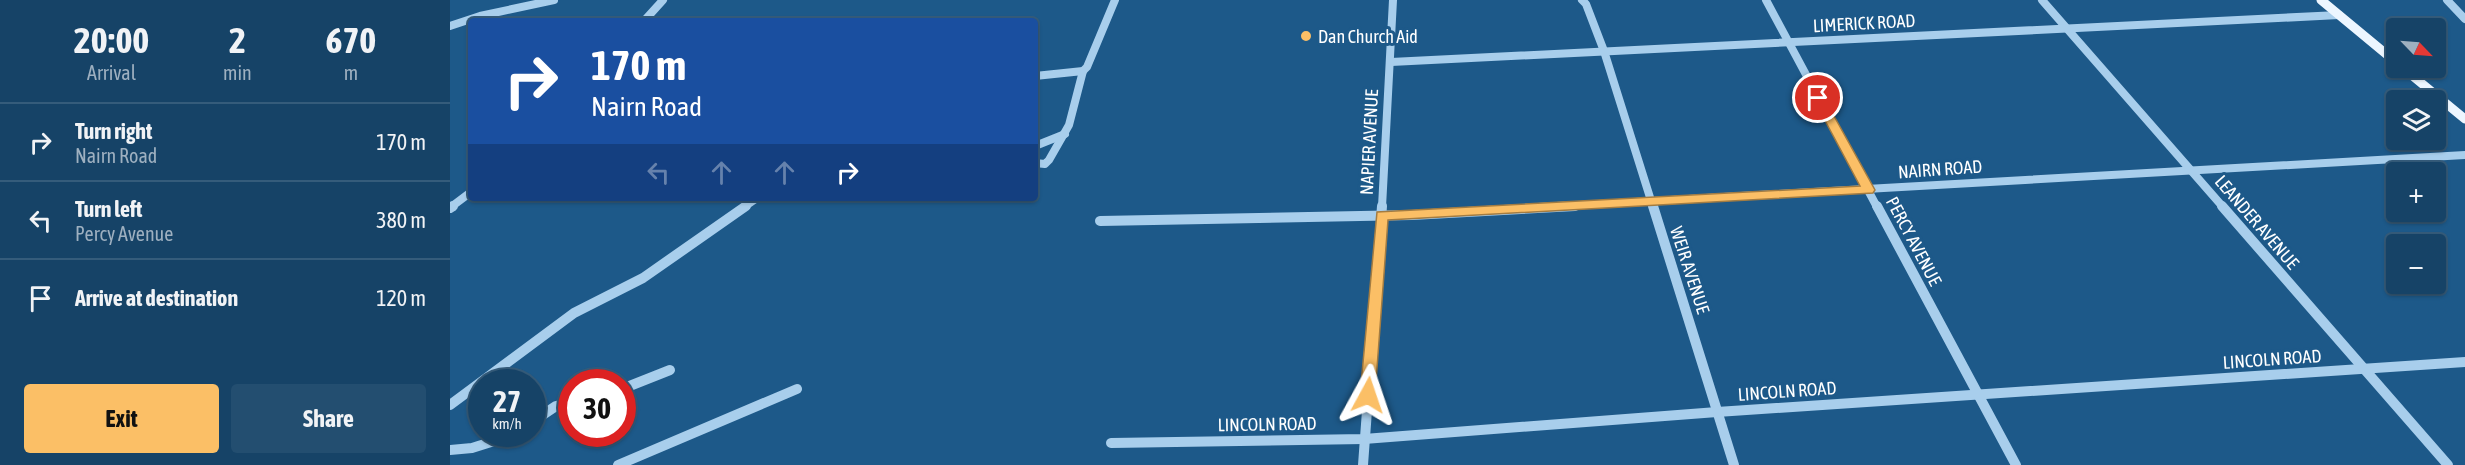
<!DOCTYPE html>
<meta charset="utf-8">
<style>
:root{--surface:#164367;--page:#234e70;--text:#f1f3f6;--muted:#9eb0c0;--line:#355c7b;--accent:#fbbf66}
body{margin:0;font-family:"Asap Condensed",sans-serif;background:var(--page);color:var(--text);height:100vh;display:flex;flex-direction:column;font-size:22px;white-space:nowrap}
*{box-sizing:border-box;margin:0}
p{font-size:20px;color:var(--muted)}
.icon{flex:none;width:33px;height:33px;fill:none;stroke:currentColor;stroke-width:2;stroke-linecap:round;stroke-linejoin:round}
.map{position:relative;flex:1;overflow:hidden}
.side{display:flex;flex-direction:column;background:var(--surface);width:450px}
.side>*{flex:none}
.banner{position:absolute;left:18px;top:18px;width:570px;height:183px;border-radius:6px;box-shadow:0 2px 4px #0004,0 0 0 2px var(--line);background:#1a4fa0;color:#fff;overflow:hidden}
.needle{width:39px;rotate:115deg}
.controls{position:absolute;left:1936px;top:18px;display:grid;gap:12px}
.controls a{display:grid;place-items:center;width:60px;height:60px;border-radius:6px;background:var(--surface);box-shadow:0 2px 4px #0004,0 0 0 2px var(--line);font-size:30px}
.speed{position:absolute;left:18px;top:369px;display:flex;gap:12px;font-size:30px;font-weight:700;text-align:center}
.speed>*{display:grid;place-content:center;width:78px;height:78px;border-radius:50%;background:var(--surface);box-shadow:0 2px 4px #0004,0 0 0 2px var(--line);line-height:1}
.speed small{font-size:15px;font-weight:400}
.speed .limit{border:9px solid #d22;background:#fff;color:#111}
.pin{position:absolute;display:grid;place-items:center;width:51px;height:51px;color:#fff;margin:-26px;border:3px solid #fff;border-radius:50%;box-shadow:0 2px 6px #0007}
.me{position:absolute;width:66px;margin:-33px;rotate:5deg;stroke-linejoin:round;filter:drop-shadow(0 0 4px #0008)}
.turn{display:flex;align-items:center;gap:21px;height:126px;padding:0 24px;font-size:27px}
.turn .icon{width:78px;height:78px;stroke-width:2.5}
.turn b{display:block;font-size:42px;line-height:51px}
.lanes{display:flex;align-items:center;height:57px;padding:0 24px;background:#0003;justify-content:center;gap:30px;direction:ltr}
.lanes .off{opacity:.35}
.eta{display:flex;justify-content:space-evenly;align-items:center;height:102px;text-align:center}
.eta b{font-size:36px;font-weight:700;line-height:42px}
.action{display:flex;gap:12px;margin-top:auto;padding:12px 24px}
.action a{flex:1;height:69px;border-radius:6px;background:var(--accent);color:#111;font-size:24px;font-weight:700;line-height:69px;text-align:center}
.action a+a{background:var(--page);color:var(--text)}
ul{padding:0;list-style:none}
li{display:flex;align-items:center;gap:18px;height:78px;padding:0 24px;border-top:2px solid var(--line)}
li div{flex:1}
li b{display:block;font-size:22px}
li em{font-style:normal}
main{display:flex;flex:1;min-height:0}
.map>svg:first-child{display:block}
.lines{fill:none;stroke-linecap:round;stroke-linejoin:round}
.minor-far1{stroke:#a8ceec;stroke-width:8}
.minor{stroke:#a8ceec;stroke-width:10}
.major{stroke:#edf6ff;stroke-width:9}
.route{fill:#fbbf66;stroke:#a37c42;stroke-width:1.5}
.poi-dot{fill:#fbbf66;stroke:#1d5989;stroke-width:2}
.labels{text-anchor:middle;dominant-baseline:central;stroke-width:6;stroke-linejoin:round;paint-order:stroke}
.street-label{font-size:18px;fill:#fff;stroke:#1d5989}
.poi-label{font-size:18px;fill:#fff;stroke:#1d5989;text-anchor:start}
</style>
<main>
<section class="side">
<div class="eta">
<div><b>20:00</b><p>Arrival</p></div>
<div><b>2</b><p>min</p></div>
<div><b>670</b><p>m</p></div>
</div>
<ul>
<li><svg class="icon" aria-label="right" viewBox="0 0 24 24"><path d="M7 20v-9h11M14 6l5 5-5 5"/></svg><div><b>Turn right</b><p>Nairn Road</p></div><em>170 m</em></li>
<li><svg class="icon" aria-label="left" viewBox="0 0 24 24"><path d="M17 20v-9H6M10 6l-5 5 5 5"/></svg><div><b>Turn left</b><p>Percy Avenue</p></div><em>380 m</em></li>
<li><svg class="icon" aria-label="arrive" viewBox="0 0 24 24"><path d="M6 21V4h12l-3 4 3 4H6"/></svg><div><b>Arrive at destination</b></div><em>120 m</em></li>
</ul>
<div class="action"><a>Exit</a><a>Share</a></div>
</section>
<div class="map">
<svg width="2015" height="465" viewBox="0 0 2015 465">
<rect width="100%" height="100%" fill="#1d5989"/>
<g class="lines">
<!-- minor-far1 -->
<g class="minor-far1">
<path d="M1132,0L1136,4L1154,51L1203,207"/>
<path d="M1316,0L1427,207"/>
<path d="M1592,0L1773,207"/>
<path d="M1997,0L2015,19"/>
<path d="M194,21L213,0"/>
<path d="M0,26L30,16L104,0"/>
<path d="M941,62L1889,15"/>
<path d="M585,76L633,71"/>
<path d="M585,146L615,134"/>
<path d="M585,163L595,164L599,160L619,125L633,71L637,67L665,0"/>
<path d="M1,207L21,192"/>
<path d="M294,207L307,198"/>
<path d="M932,207L943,0"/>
<path d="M1098,207L2015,155"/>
</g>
<!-- minor -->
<g class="minor">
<path d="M1203,206L1284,465"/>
<path d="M1427,206L1566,465"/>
<path d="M1772,206L1998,465"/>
<path d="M0,208L3,206"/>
<path d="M650,221L962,215L1125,206"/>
<path d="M172,389L220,370"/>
<path d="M0,405L124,313L193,278L296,206"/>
<path d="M82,422L106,406L122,402"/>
<path d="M661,443L914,439L1267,412L2015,362"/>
<path d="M0,450L22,448L66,434"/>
<path d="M168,465L347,389"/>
<path d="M913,465L932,206"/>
</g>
<!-- major -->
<g class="major">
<path d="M1871,0L1947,63"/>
<path d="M1953,68L2015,119"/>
</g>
</g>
<!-- route -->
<path class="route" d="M1368,94L1374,98L1425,190L1423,193L938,220L925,395L923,399L918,401L912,399L910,395L927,212L1410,186L1363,98Z"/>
<!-- markers -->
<circle class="poi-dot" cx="856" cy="36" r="6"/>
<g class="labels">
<!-- street labels -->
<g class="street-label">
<text transform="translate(1414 23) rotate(-3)">LIMERICK ROAD</text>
<text transform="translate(919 142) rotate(-87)">NAPIER AVENUE</text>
<text transform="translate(1490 169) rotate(-4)">NAIRN ROAD</text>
<text transform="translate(1807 222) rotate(49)">LEANDER AVENUE</text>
<text transform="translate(1464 241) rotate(62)">PERCY AVENUE</text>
<text transform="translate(1240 270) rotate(72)">WEIR AVENUE</text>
<text transform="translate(1822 359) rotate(-4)">LINCOLN ROAD</text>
<text transform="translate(1337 391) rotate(-4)">LINCOLN ROAD</text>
<text transform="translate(817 424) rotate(-1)">LINCOLN ROAD</text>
</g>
<!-- poi labels -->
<g class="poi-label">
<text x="868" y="36">Dan Church Aid</text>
</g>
</g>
</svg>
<div class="controls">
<a><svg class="needle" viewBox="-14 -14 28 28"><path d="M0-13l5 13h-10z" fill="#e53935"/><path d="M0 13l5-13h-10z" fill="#9eb0c0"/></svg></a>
<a><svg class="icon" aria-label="layers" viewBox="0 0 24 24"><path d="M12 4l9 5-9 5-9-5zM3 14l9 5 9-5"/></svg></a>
<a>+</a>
<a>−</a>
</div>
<div class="speed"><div>27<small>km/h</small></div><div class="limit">30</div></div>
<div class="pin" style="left:1368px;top:98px;background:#d93025"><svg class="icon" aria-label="arrive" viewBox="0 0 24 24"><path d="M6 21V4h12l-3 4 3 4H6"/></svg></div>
<svg class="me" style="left:918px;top:395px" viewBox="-20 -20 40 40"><path d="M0-17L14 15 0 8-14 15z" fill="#fbbf66" stroke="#fff" stroke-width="4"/></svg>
<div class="banner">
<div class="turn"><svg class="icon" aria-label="right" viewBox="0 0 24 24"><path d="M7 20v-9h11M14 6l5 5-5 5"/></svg><div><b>170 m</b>Nairn Road</div></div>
<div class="lanes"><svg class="icon off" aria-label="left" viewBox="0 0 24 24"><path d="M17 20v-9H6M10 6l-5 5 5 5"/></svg><svg class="icon off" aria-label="ahead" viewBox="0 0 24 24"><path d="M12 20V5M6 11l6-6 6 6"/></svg><svg class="icon off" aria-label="ahead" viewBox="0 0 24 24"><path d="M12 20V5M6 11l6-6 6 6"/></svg><svg class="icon" aria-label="right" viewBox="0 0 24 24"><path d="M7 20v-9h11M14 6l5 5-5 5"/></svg></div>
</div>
</div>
</main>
